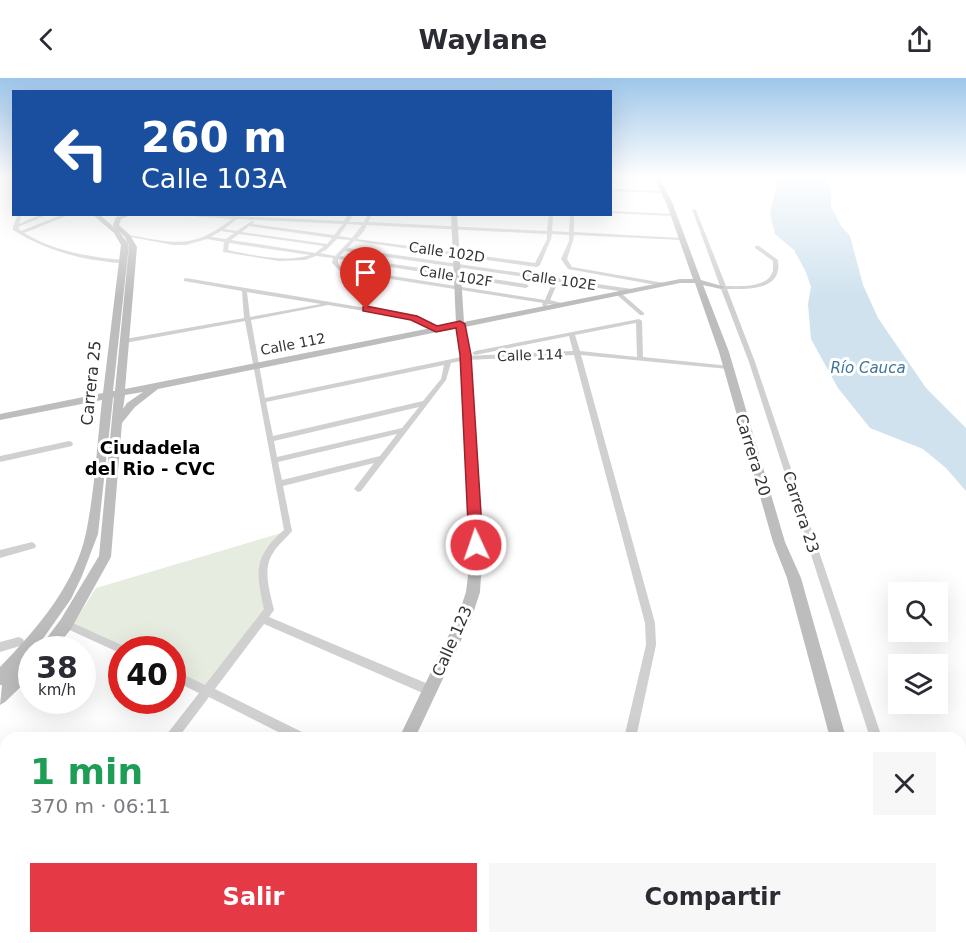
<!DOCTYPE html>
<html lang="es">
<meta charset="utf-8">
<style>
:root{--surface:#fff;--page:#f7f7f7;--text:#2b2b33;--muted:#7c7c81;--accent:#e63946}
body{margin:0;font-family:"DejaVu Sans",sans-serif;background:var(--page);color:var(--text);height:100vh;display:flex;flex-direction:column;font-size:22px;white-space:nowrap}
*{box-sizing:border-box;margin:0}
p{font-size:20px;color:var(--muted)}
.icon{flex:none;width:33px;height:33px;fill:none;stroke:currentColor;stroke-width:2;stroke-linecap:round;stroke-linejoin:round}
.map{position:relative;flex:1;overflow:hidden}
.drawer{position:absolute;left:0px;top:654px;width:966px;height:212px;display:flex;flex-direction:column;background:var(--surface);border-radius:18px 18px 0 0;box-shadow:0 6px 24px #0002}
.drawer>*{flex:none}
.hud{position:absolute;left:12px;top:12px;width:600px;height:126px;border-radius:0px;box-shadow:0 6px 24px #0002;background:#1a4fa0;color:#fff;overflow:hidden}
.buttons{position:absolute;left:888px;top:504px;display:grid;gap:12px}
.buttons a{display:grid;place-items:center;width:60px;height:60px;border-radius:0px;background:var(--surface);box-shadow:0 6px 24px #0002;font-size:30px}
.speed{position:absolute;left:18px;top:558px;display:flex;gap:12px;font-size:30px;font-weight:700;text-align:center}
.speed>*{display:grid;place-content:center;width:78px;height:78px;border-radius:50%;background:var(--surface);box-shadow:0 6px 24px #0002;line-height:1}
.speed small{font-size:15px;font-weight:400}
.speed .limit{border:9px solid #d22;background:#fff;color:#111}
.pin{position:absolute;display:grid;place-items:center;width:51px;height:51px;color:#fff;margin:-62px -26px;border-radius:50% 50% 50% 0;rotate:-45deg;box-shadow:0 0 6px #0007}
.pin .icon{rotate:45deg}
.me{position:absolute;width:66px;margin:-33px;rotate:357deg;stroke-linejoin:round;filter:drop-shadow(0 0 4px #0008)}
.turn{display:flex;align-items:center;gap:21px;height:126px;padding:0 30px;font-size:27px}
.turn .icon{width:78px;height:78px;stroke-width:2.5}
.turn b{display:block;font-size:42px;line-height:51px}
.round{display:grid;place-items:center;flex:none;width:63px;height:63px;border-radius:0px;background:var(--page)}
.headline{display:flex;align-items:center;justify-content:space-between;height:102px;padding:0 30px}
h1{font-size:36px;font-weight:600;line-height:45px;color:#1e9e55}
.cta{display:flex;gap:12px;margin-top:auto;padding:12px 30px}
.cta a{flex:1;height:69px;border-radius:0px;background:var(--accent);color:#fff;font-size:24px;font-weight:600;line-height:69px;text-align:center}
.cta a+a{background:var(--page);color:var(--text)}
header{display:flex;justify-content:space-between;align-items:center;height:78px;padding:0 30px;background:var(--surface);font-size:27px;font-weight:600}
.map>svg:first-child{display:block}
.green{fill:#e6ecdf}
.water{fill:#cfe2ee}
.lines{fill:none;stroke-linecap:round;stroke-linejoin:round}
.street{fill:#d0d0d0;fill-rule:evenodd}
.secondary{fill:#bdbdbd;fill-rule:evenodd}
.primary{fill:#ababab;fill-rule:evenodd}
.route{fill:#e63946;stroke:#96252e;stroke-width:1.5}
.labels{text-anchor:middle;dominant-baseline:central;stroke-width:6;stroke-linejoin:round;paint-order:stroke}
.far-street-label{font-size:14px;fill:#333;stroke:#fff}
.far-water-label{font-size:15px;font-style:italic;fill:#3f7597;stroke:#fff}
.street-label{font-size:16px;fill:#333;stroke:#fff}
.neighbourhood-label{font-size:18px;font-weight:bold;fill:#000;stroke:#fff}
</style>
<header><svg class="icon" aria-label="back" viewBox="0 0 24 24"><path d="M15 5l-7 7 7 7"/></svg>Waylane<svg class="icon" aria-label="share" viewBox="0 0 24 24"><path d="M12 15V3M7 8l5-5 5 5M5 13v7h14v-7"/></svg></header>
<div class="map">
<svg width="966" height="865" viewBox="0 0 966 865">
<rect width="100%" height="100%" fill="#fff"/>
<!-- green -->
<path class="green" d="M288,453L264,479L269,532L207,613L173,596L172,572H121L72,548L96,510Z"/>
<!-- water -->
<path class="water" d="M779,99H825L831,113V128L841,148L850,158L863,207L878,240L926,310L966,350V413L946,390L923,371L870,350L838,310L811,261L808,226L811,209L806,194L794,172L775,156L770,135Z"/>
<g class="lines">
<!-- street -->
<g class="street">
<path d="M610,111L665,113L667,114L665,115L610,113Z"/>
<path d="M692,131L696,132L726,208C739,208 769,211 773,192C773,192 773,183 773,183L755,170V168H759L778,182C778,185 779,189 778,192C775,213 743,211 727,211L755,284L882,660H870L749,284L721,211L718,209L720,208Z"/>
<path d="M610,133L673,136L675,137L673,138L610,135Z"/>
<path d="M18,136H22L19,146L42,136H49L18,149L21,153L64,136H71L24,155C54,173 89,179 123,182L126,184C119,186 110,184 102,183C70,179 40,169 13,152V149Z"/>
<path d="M163,136L237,138L344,143L348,136H353L349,144H364L368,136H372L368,144L547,153L549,136H553L552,153L569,154L570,136H574V154L681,160L683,161L681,162L574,157L573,163L567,181L572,189L664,205V207L662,208L568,191L561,181L569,163V157L552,156L551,161L540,187L537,189L354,163L348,170L632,211L635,213L632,215L558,204L550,222L565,226L562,228L548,226L545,229L542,227L543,225L340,193L332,185L333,180L316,178L305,182L279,183L223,174L224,164L207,161L186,167H173L126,158L128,157C175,165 192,172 232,141ZM237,141L343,146L334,157L252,146L254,144L252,143L237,153L224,151ZM347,146L362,147L352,160L339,158ZM367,147L547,156V161L535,185L357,161L364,153ZM249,148L332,160L327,166L242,154ZM221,153L234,155L226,161L211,159ZM239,156L324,168L315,175L231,162ZM337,161L350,162L335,178L320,175L326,172ZM229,165L310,177C287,185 251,177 228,172ZM345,173L553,203L545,222L342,190L338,185V181L526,210L529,208L526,206L340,178Z"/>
<path d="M186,200L414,238L439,251L434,252L412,241L328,227L251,242L265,320L466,278L573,273L569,258L475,277L472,275L475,273L639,241L642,243L643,279L730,288V290L728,291L581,277L655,545L656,567L636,660H624L646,567L645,545L574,277L466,282L451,285L446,302L361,413L358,414L354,411L374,385L283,408L292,453C286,461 278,466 273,475C262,491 270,514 274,532L269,539L433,608L434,612L433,616L429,617L425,616L264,546L215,611L306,656L308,660H290L209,619L178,660H165L167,656L199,615L172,602V591L205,607L264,531C256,494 253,479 284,452L245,243L125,265L122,263L125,261L244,240L242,213L184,203V201ZM247,214L321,226L250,239ZM636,245L637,279L580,273L575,257ZM444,287L441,301L423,323L273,358L266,324ZM419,329L402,350L277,379L274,363ZM397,356L380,378L282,402L278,384Z"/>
<path d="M617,215H621L644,235V237H640L617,217Z"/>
<path d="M69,363L72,364L73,366L72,368L0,384V378Z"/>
<path d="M32,464L35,466L36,468L35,470L0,480V472Z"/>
<path d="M66,542L126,569L127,572H122V576L63,549L61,546L63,543Z"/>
<path d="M19,559L23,561L24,564L23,567L0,574V564Z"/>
<path d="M10,860H25L23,865H7Z"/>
<path d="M574,860H588L587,865H573Z"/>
<path d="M924,860H938L939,865H925Z"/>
</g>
<!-- secondary -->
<g class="secondary">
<path d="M653,99H659L672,124L701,202L725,209L721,211L703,207L729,274L785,464L801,500L846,660H830L787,500L773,464L719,274L695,205H680L465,249L471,277L482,482L480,514L472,539L415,660H399L458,538L466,514L470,482L461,277L457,250L158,311L135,329L122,345L111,479L71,551L54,572H38L61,541L99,478L114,319L113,320L98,456L82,498L71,521L35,572H32V576L24,585L32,580V598L5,624L0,627L2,607H0V589C36,552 75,507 86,455C95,411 97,366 102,322L0,342V336L103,315L121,167L114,155L92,136H99L115,150L113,147L116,139L133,136L121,141L119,147L130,157L137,169L125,311L456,245L451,136H457L464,244L680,201H693L666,124ZM119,153L125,159L129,169L115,313H113L129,167ZM143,314L127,325L123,331L125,317Z"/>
<path d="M296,860H317L315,865H294Z"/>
<rect x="873" y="860" width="20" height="5"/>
</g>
<!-- primary -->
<path class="primary" d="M962,99H966V103L964,102Z"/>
</g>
<!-- sky -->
<linearGradient id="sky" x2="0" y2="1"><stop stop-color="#9ec6ea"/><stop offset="0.45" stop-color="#fff"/><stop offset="1" stop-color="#fff" stop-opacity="0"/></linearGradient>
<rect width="966" height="220" fill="url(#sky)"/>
<!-- route -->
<path class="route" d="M366,228L417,238L437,248L460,243L465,246L471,277L483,467L481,471L476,473L469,467L460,277L456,250L436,254L411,242L363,233V229Z"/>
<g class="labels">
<!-- far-street labels -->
<g class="far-street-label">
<text transform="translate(447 174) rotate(8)">Calle 102D</text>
<text transform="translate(456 198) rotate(9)">Calle 102F</text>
<text transform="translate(559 202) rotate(8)">Calle 102E</text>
<text transform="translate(293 266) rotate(-11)">Calle 112</text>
<text transform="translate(530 277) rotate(-2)">Calle 114</text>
</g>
<!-- far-water labels -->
<g class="far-water-label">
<text x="868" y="290">Río Cauca</text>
</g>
<!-- street labels -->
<g class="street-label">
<text transform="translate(91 305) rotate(-84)">Carrera 25</text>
<text transform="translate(753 377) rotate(73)">Carrera 20</text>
<text transform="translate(801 434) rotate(72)">Carrera 23</text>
<text transform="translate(452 563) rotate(-66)">Calle 123</text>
</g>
<!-- neighbourhood labels -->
<g class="neighbourhood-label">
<text x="150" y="369">Ciudadela<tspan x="150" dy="21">del Rio - CVC</tspan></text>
</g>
</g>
</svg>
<div class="buttons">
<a><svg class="icon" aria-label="search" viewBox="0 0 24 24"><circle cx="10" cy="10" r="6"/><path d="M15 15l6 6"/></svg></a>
<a><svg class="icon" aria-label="layers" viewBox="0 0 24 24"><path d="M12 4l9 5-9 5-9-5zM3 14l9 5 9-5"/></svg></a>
</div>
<div class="speed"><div>38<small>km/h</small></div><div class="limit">40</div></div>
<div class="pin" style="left:366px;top:231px;background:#d93025"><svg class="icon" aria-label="arrive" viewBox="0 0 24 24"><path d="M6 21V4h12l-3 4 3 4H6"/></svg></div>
<svg class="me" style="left:476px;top:467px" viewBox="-20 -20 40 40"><circle r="17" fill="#e63946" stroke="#fff" stroke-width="3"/><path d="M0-11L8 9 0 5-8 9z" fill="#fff"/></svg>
<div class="hud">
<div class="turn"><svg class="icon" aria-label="left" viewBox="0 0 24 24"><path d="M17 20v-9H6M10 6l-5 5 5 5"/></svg><div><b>260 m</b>Calle 103A</div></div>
</div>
<section class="drawer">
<div class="headline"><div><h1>1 min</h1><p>370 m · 06:11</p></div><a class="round"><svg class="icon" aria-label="close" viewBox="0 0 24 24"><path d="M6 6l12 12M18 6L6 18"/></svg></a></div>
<div class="cta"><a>Salir</a><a>Compartir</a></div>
</section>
</div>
